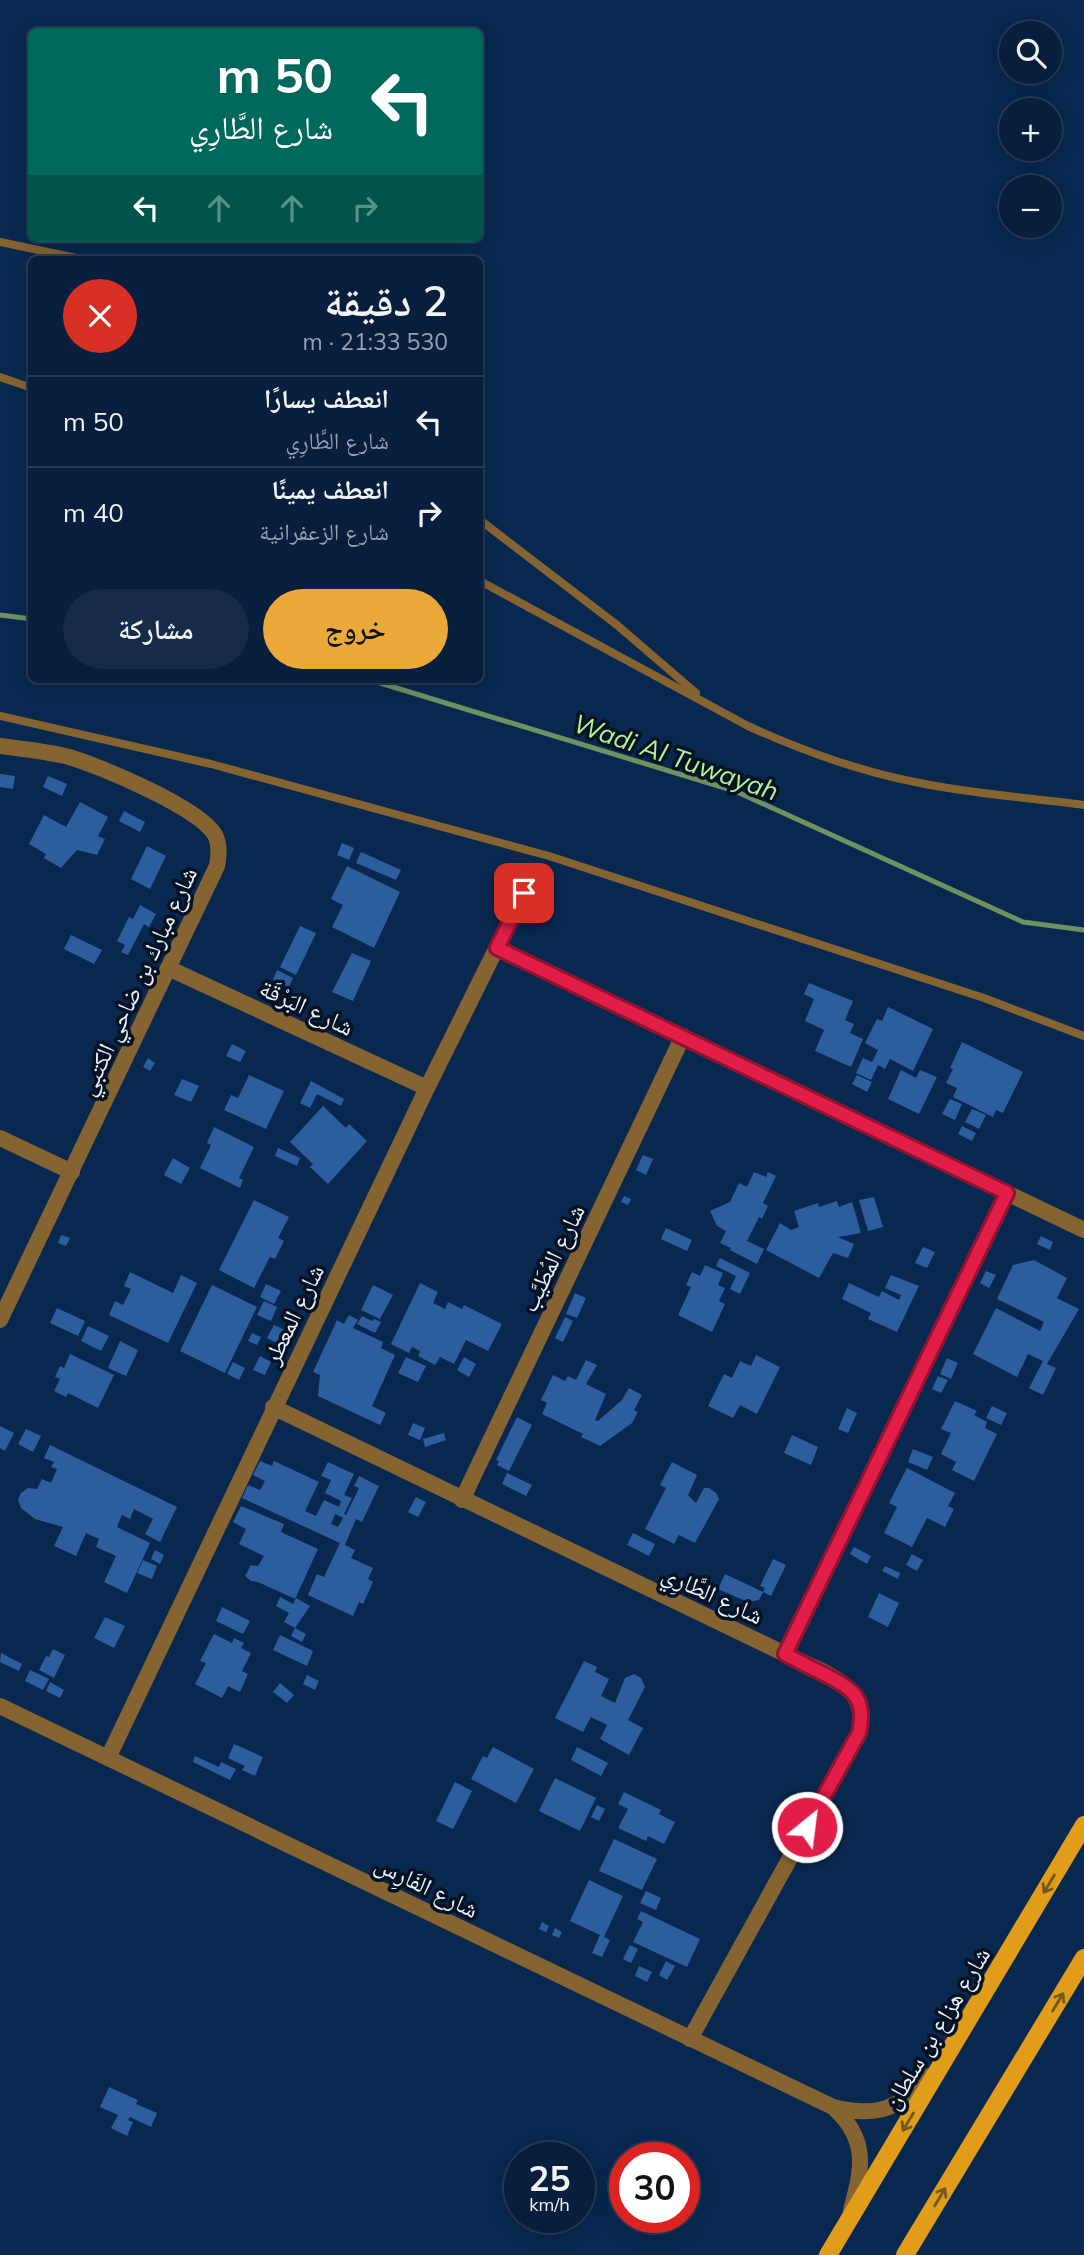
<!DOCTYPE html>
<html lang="ar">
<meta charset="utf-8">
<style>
:root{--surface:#071e3c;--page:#152b47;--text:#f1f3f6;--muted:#98a2af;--line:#283c56;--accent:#eba93a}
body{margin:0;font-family:Mulish,"Noto Naskh Arabic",sans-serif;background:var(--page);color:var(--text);direction:rtl;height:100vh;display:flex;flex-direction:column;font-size:26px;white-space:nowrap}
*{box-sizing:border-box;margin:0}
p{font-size:23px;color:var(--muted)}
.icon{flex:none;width:38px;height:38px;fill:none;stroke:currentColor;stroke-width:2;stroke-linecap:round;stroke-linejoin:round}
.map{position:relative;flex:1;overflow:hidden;direction:ltr}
.details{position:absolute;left:28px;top:256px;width:455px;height:427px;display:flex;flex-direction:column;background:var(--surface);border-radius:10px;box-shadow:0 4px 18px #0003,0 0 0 2px var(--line);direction:rtl}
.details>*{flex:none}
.banner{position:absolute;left:28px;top:28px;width:455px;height:214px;border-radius:10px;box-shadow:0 4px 18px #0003,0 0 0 2px var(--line);direction:rtl;background:#00695c;color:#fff;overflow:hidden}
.tools{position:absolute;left:999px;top:21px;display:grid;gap:14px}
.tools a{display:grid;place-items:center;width:63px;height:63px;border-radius:50%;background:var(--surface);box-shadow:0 4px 18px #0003,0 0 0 2px var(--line);font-size:35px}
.speed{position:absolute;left:504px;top:2142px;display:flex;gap:14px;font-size:35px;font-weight:700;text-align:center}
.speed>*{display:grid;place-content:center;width:91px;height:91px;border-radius:50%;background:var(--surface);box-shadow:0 4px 18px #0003,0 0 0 2px var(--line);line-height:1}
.speed small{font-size:18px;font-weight:400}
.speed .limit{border:10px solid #d22;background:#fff;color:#111}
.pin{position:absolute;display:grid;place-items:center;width:60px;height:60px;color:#fff;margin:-30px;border-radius:14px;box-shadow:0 4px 10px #0006}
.me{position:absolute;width:77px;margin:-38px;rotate:29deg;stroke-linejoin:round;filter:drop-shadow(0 0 5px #0008)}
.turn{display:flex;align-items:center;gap:24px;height:147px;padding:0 35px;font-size:32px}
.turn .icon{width:91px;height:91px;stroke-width:2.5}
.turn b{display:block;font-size:49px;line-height:60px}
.lanes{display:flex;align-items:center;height:66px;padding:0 35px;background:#0003;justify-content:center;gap:35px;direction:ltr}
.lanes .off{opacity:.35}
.round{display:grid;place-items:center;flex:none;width:74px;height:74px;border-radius:37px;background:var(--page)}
.overview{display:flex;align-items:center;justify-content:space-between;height:119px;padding:0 35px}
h1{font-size:42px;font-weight:600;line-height:52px}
.action{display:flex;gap:14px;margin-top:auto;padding:14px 35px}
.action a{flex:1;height:80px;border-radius:42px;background:var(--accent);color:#111;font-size:28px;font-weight:600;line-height:80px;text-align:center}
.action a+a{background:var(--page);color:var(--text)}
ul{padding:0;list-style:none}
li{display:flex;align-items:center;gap:21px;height:91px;padding:0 35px;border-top:2px solid var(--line)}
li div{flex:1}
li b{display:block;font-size:26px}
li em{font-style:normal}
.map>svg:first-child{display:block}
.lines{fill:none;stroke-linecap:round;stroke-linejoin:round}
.stream{stroke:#6e9160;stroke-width:5}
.building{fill:#2c5d9d;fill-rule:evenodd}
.service{stroke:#856431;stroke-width:8}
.minor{stroke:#856431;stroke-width:16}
.primary{stroke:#e19d1a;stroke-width:18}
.oneway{stroke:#73581e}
.route-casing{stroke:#92132f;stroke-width:18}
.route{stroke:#e11d48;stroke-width:12}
.labels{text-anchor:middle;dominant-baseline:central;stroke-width:7;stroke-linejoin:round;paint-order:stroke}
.street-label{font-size:24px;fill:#ebf3fd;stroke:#051223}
.water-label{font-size:26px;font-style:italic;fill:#b1f491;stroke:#051223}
</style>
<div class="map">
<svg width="1084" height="2255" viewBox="0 0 1084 2255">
<rect width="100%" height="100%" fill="#092850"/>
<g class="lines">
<!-- stream -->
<g class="stream">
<path d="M0,615L32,619"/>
<path d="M367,679L735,791L1023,922L1084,930"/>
</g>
</g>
<!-- building -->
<g class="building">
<path d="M0,774L15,776L13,789L0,787Z"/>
<path d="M48,776L67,784L62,796L43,787Z"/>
<path d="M80,802L108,817L98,836L105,839L97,855L77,850L61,868L44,858L46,854L29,844L44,815L66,827Z"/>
<path d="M124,811L145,822L140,832L119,821Z"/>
<path d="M342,843L354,848L349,860L337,855Z"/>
<path d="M147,846L166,856L150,889L131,879Z"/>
<path d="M361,852L401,870L396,880L356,863Z"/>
<path d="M347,866L400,892L374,948L332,927L343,905L331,899Z"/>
<path d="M140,905L156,914L149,927L144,924L128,955L121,952L125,945L117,941L129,917L133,919Z"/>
<path d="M300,926L316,933L296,975L280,967Z"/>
<path d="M71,935L102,950L94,964L64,949Z"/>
<path d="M352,953L371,961L353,1001L332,992Z"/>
<path d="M277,970L293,978L289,987L273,980Z"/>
<path d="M809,983L853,1001L845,1020L854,1024L850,1033L863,1039L851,1067L815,1051L824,1030L805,1021L814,999L804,994Z"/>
<path d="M888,1007L933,1029L913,1071L890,1059L885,1069L878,1065L871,1080L856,1073L863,1058L872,1062L878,1050L865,1043L877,1019L882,1021Z"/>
<path d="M962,1042L1023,1072L1003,1113L996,1110L993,1117L953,1097L957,1088L946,1083L953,1069L950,1068Z"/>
<path d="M232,1044L246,1051L240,1062L226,1056Z"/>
<path d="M148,1058L155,1063L150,1071L143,1067Z"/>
<path d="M901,1070L916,1078L920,1070L937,1077L919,1114L888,1099Z"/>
<path d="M249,1075L284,1091L266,1129L224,1110L231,1095L238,1098Z"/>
<path d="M857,1075L872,1082L867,1092L852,1084Z"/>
<path d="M182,1079L199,1086L191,1102L174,1095Z"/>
<path d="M311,1081L344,1099L341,1106L317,1094L310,1108L300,1103Z"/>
<path d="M950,1099L962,1104L955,1120L942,1114Z"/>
<path d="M323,1106L346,1128L349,1124L367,1141L328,1184L310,1167L313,1164L290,1142Z"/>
<path d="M972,1109L986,1115L979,1129L965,1122Z"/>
<path d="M962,1126L976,1133L972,1141L958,1134Z"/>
<path d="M214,1127L254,1147L239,1178L243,1180L240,1188L200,1168L211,1145L207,1143Z"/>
<path d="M278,1148L300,1158L297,1166L275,1156Z"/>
<path d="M643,1155L653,1159L646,1175L636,1170Z"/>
<path d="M173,1158L190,1168L181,1184L164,1175Z"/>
<path d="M754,1172L766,1177L768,1172L776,1176L763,1203L768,1206L762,1219L759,1217L747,1241L764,1249L757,1264L730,1250L731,1248L720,1243L726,1231L717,1226L710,1211L730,1202L739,1183L747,1187Z"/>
<path d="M624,1196L631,1199L628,1205L621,1202Z"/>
<path d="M874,1197L883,1227L868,1231L859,1200Z"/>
<path d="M254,1200L289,1217L278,1238L284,1241L275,1259L270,1257L254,1288L219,1270Z"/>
<path d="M837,1201L839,1207L852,1202L861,1233L838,1237L854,1244L848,1258L833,1253L819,1278L766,1250L780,1223L791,1230L799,1227L794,1211L818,1203L819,1207Z"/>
<path d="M666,1228L692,1240L687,1251L661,1239Z"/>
<path d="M61,1235L70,1238L66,1246L58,1243Z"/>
<path d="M1041,1236L1053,1242L1050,1250L1037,1244Z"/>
<path d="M923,1247L935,1252L927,1268L915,1263Z"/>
<path d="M720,1258L750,1273L740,1294L730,1289L736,1276L716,1266Z"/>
<path d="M1034,1260L1067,1278L1057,1298L1079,1309L1047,1364L1056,1368L1043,1395L1029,1388L1043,1361L1028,1354L1017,1377L973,1354L996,1308L1040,1331L1044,1322L997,1299L1013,1265Z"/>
<path d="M705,1265L723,1273L718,1285L725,1288L719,1301L725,1304L712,1332L678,1315L691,1287L686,1285L692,1272L700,1276Z"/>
<path d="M986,1271L996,1275L989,1288L980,1283Z"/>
<path d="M130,1272L173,1293L181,1275L197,1283L168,1343L109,1315L115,1301L123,1305L131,1289L124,1286Z"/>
<path d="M891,1275L919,1286L897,1332L868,1319L871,1313L842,1299L849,1283L879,1297L882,1291L899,1300L901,1295L885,1288Z"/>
<path d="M420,1283L438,1292L433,1303L445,1309L448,1302L462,1309L464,1305L502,1324L488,1351L466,1340L454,1364L440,1357L435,1365L418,1356L420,1351L412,1347L409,1353L391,1344Z"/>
<path d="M266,1284L281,1291L274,1304L260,1297Z"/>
<path d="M212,1285L257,1307L225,1373L180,1351Z"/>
<path d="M373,1285L393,1295L380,1319L361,1310Z"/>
<path d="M575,1293L586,1298L577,1318L566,1314Z"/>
<path d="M264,1301L277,1307L271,1321L257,1315Z"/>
<path d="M57,1308L85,1321L78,1336L50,1323Z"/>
<path d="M349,1315L358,1320L353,1328L383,1342L381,1348L395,1355L372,1406L386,1413L380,1425L318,1396L320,1375L313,1372L337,1320L344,1324Z"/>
<path d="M362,1316L372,1321L374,1319L381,1322L375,1333L357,1324Z"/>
<path d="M565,1317L573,1321L563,1342L555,1338Z"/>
<path d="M274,1325L287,1331L280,1345L267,1338Z"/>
<path d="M88,1326L109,1336L101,1351L81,1341Z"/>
<path d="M252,1333L261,1337L257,1345L248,1341Z"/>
<path d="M120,1341L138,1350L126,1376L108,1368Z"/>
<path d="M70,1354L114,1375L98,1408L68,1393L66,1397L54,1391L60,1379L55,1377L60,1366L64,1368Z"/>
<path d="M756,1355L780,1367L757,1414L740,1405L733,1418L708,1406L724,1374L732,1378L740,1361L751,1366Z"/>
<path d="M260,1356L271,1362L265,1375L253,1370Z"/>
<path d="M406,1357L426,1366L418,1382L398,1373Z"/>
<path d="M464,1357L476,1364L469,1377L457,1370Z"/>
<path d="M947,1358L958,1363L951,1379L940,1374Z"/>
<path d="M586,1360L597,1365L586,1384L606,1394L595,1420L598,1421L622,1400L629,1388L642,1395L634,1410L638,1412L632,1423L600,1446L581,1437L583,1434L542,1414L547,1403L541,1400L553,1375L565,1381L568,1376L576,1380Z"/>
<path d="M233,1362L245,1368L239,1380L227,1374Z"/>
<path d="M938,1376L948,1380L941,1393L932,1389Z"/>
<path d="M955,1401L977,1411L974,1415L987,1422L985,1428L997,1434L974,1481L952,1470L956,1462L941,1454L951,1433L941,1429Z"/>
<path d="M992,1406L1007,1413L1001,1425L986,1418Z"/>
<path d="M847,1408L857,1413L848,1433L838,1429Z"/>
<path d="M517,1417L532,1425L509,1471L497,1465L499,1461L496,1460Z"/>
<path d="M413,1423L425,1428L420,1440L408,1435Z"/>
<path d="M0,1426L14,1433L5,1451L0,1448Z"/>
<path d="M26,1429L41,1436L33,1452L18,1444Z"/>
<path d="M444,1433L446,1440L425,1447L423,1439Z"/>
<path d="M792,1435L818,1447L811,1465L784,1453Z"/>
<path d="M50,1445L177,1507L160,1542L145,1534L153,1519L134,1509L130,1519L122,1515L117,1527L150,1543L127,1593L104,1582L116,1556L96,1547L99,1539L86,1533L76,1556L54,1546L63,1527L35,1519L21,1508L18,1500L21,1493L28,1488L37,1489L42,1479L51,1483L57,1469L51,1467L54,1462L44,1458Z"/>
<path d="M913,1449L933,1457L927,1470L908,1462Z"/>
<path d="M260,1461L272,1466L274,1461L319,1482L305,1511L316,1516L324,1500L339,1507L341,1501L325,1493L331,1480L321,1476L328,1462L354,1474L344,1495L352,1498L344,1514L346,1515L359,1488L354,1486L359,1476L379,1486L362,1522L356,1519L345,1545L355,1550L351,1558L373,1568L368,1579L373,1582L363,1604L359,1602L353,1616L308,1595L317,1574L324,1577L340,1543L242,1498L248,1485L260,1490L265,1481L253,1475ZM335,1514L343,1518L338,1527L331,1524Z"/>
<path d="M672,1462L697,1475L688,1495L696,1503L704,1488H709L716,1493L719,1499L695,1543L679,1535L674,1544L645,1529L666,1488L660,1485Z"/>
<path d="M907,1468L955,1493L948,1506L954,1509L945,1527L927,1518L912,1547L884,1533L897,1507L889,1503Z"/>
<path d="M507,1473L532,1485L526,1496L502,1484Z"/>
<path d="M416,1497L426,1502L418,1517L408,1512Z"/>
<path d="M241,1506L284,1524L281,1532L318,1549L295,1599L258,1582L251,1581L245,1576L251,1565L258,1566L264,1556L239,1544L246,1529L233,1522Z"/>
<path d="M633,1533L655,1544L649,1556L627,1545Z"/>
<path d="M854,1547L871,1556L867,1564L850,1554Z"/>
<path d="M155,1550L164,1555L160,1564L151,1559Z"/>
<path d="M912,1554L923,1560L917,1571L906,1565Z"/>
<path d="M773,1559L786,1565L771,1596L763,1592L765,1588L760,1586Z"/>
<path d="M143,1560L157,1566L152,1579L137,1573Z"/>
<path d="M885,1566L900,1573L898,1579L882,1571Z"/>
<path d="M725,1574L763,1592L759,1600L748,1602L718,1589Z"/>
<path d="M879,1593L899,1603L888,1627L868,1617Z"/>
<path d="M280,1597L293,1604L296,1598L310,1606L295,1628L284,1622L289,1613L276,1606Z"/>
<path d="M222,1607L250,1621L243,1634L216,1621Z"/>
<path d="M105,1617L125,1626L114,1648L94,1638Z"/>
<path d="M295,1628L306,1634L302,1642L291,1636Z"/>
<path d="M214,1634L232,1643L234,1638L244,1643L241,1648L251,1653L242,1671L248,1674L240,1692L228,1686L222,1698L195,1684L206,1663L200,1661Z"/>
<path d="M280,1635L313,1651L307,1666L273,1650Z"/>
<path d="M53,1649L65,1655L54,1678L39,1670L46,1656L49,1657Z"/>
<path d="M1,1653L22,1664L19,1671L0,1662Z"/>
<path d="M584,1661L597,1667L595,1672L609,1679L601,1696L615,1703L625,1678L634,1674L641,1678L645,1687L628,1720L643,1728L629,1755L600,1739L607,1725L591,1717L583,1732L555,1718Z"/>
<path d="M30,1670L49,1679L43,1690L25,1681Z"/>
<path d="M307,1675L319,1681L315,1690L303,1684Z"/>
<path d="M50,1682L64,1690L60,1698L46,1691Z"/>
<path d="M280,1683L294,1695L287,1703L273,1692Z"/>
<path d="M234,1744L263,1757L255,1776L242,1770L245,1766L228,1758Z"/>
<path d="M493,1747L534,1769L516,1803L471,1779L483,1756L487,1758Z"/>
<path d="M577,1747L608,1763L601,1776L571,1760Z"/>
<path d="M195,1756L219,1767L221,1762L236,1769L230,1780L193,1762Z"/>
<path d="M555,1778L596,1798L580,1831L539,1811Z"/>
<path d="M455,1782L472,1791L453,1829L436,1821Z"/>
<path d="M624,1792L661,1810L659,1814L675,1822L664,1844L648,1836L646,1841L618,1828L628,1809L618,1804Z"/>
<path d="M597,1805L605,1809L599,1821L591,1817Z"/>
<path d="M614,1839L657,1859L642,1890L599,1871Z"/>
<path d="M589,1880L623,1896L604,1937L610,1940L602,1957L592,1953L600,1935L570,1921Z"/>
<path d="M646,1891L661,1898L656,1910L640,1903Z"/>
<path d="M641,1911L700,1939L687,1967L633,1942L643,1922L637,1919Z"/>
<path d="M542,1922L549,1926L546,1932L539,1929Z"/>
<path d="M555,1928L562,1932L559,1938L552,1935Z"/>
<path d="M630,1945L638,1949L631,1963L623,1959Z"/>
<path d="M666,1961L675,1966L667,1980L659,1975Z"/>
<path d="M639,1966L652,1972L647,1982L635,1976Z"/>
<path d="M109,2087L138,2100L136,2104L157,2113L151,2127L130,2117L128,2120L133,2122L127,2136L111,2128L118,2115L100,2107Z"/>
</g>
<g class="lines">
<!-- service -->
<g class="service">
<path d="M0,242L81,259"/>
<path d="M0,377L32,388"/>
<path d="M480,520L617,625L696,693"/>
<path d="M480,581L748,726C803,751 861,772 920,783C974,794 1030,798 1084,805"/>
<path d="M0,716L211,764L549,856L984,998L1084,1036"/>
</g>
<!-- minor -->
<g class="minor">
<path d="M0,746C23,749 46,751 69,757C100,766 200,808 215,835C220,845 219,855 217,866L0,1320"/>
<path d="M497,948L1084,1230"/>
<path d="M168,968L427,1088"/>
<path d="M0,1138L72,1172"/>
<path d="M273,1407L785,1654C821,1672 871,1683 859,1733L690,2039"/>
<path d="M462,1500L683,1036"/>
<path d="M785,1654L1007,1193"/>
<path d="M0,1706L833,2107C875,2118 901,2109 929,2076"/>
<path d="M108,1758L427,1088L524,893"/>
<path d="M835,2109C869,2141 862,2170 851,2210"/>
</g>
<!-- primary -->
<g class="primary">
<path d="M828,2255L1084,1825"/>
<path d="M905,2255L1084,1958"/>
</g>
</g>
<!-- one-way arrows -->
<defs><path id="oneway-shaft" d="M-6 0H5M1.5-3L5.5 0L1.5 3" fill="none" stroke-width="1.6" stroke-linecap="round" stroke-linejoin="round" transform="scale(1.75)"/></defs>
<g class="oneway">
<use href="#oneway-shaft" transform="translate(1049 1884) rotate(121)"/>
<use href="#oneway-shaft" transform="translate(1058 2002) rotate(-59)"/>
<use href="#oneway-shaft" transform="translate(908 2122) rotate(121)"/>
<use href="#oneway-shaft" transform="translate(940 2197) rotate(-59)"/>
</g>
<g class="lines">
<!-- route casing -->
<g class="route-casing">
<path id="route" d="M524,893L497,948L1007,1193L785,1654C798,1661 811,1668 824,1674C853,1689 867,1698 859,1733L807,1827"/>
</g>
<!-- route -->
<use href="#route" class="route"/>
</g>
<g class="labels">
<!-- street labels -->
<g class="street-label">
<text transform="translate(137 981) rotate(-65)">شارع مبارك بن ضاحي الكتبي</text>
<text transform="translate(307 1007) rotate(25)">شارع البَرْقَة</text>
<text transform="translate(552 1258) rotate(-64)">شارع المُطَيَّب</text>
<text transform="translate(293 1314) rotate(-64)">شارع المعطر</text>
<text transform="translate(713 1594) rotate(25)">شارع الطَّارِي</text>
<text transform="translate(427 1886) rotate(26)">شارع الفَارِس</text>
<text transform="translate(936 2028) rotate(-59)">شارع هزاع بن سلطان</text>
</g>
<!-- water labels -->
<g class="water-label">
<text transform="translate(676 757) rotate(19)">Wadi Al Tuwayah</text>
</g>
</g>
</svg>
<div class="tools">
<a><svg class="icon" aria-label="search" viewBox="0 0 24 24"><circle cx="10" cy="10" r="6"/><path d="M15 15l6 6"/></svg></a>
<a>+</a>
<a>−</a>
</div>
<div class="speed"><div>25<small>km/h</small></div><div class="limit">30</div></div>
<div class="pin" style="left:524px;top:893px;background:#d93025"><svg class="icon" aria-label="arrive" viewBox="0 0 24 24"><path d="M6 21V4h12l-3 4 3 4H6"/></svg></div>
<svg class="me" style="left:807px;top:1827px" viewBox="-20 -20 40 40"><circle r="17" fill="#e11d48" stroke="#fff" stroke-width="3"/><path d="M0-11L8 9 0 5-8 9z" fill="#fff"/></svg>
<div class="banner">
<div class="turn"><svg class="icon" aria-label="left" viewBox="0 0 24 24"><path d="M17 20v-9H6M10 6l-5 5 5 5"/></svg><div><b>50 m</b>شارع الطَّارِي</div></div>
<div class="lanes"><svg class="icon" aria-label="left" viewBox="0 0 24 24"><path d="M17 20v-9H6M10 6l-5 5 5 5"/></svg><svg class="icon off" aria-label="ahead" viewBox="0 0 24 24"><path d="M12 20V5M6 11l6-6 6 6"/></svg><svg class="icon off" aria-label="ahead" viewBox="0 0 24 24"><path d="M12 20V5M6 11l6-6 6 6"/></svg><svg class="icon off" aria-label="right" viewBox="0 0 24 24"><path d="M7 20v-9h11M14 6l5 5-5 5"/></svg></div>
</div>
<section class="details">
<div class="overview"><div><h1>2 دقيقة</h1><p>530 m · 21:33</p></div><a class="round" style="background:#d93025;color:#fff"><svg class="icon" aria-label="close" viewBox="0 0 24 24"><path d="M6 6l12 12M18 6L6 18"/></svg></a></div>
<ul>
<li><svg class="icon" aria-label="left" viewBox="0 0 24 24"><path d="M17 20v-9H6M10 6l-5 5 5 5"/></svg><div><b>انعطف يسارًا</b><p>شارع الطَّارِي</p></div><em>50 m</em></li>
<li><svg class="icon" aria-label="right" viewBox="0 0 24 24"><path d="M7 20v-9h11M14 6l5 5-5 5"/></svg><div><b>انعطف يمينًا</b><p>شارع الزعفرانية</p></div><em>40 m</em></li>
</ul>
<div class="action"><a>خروج</a><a>مشاركة</a></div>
</section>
</div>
